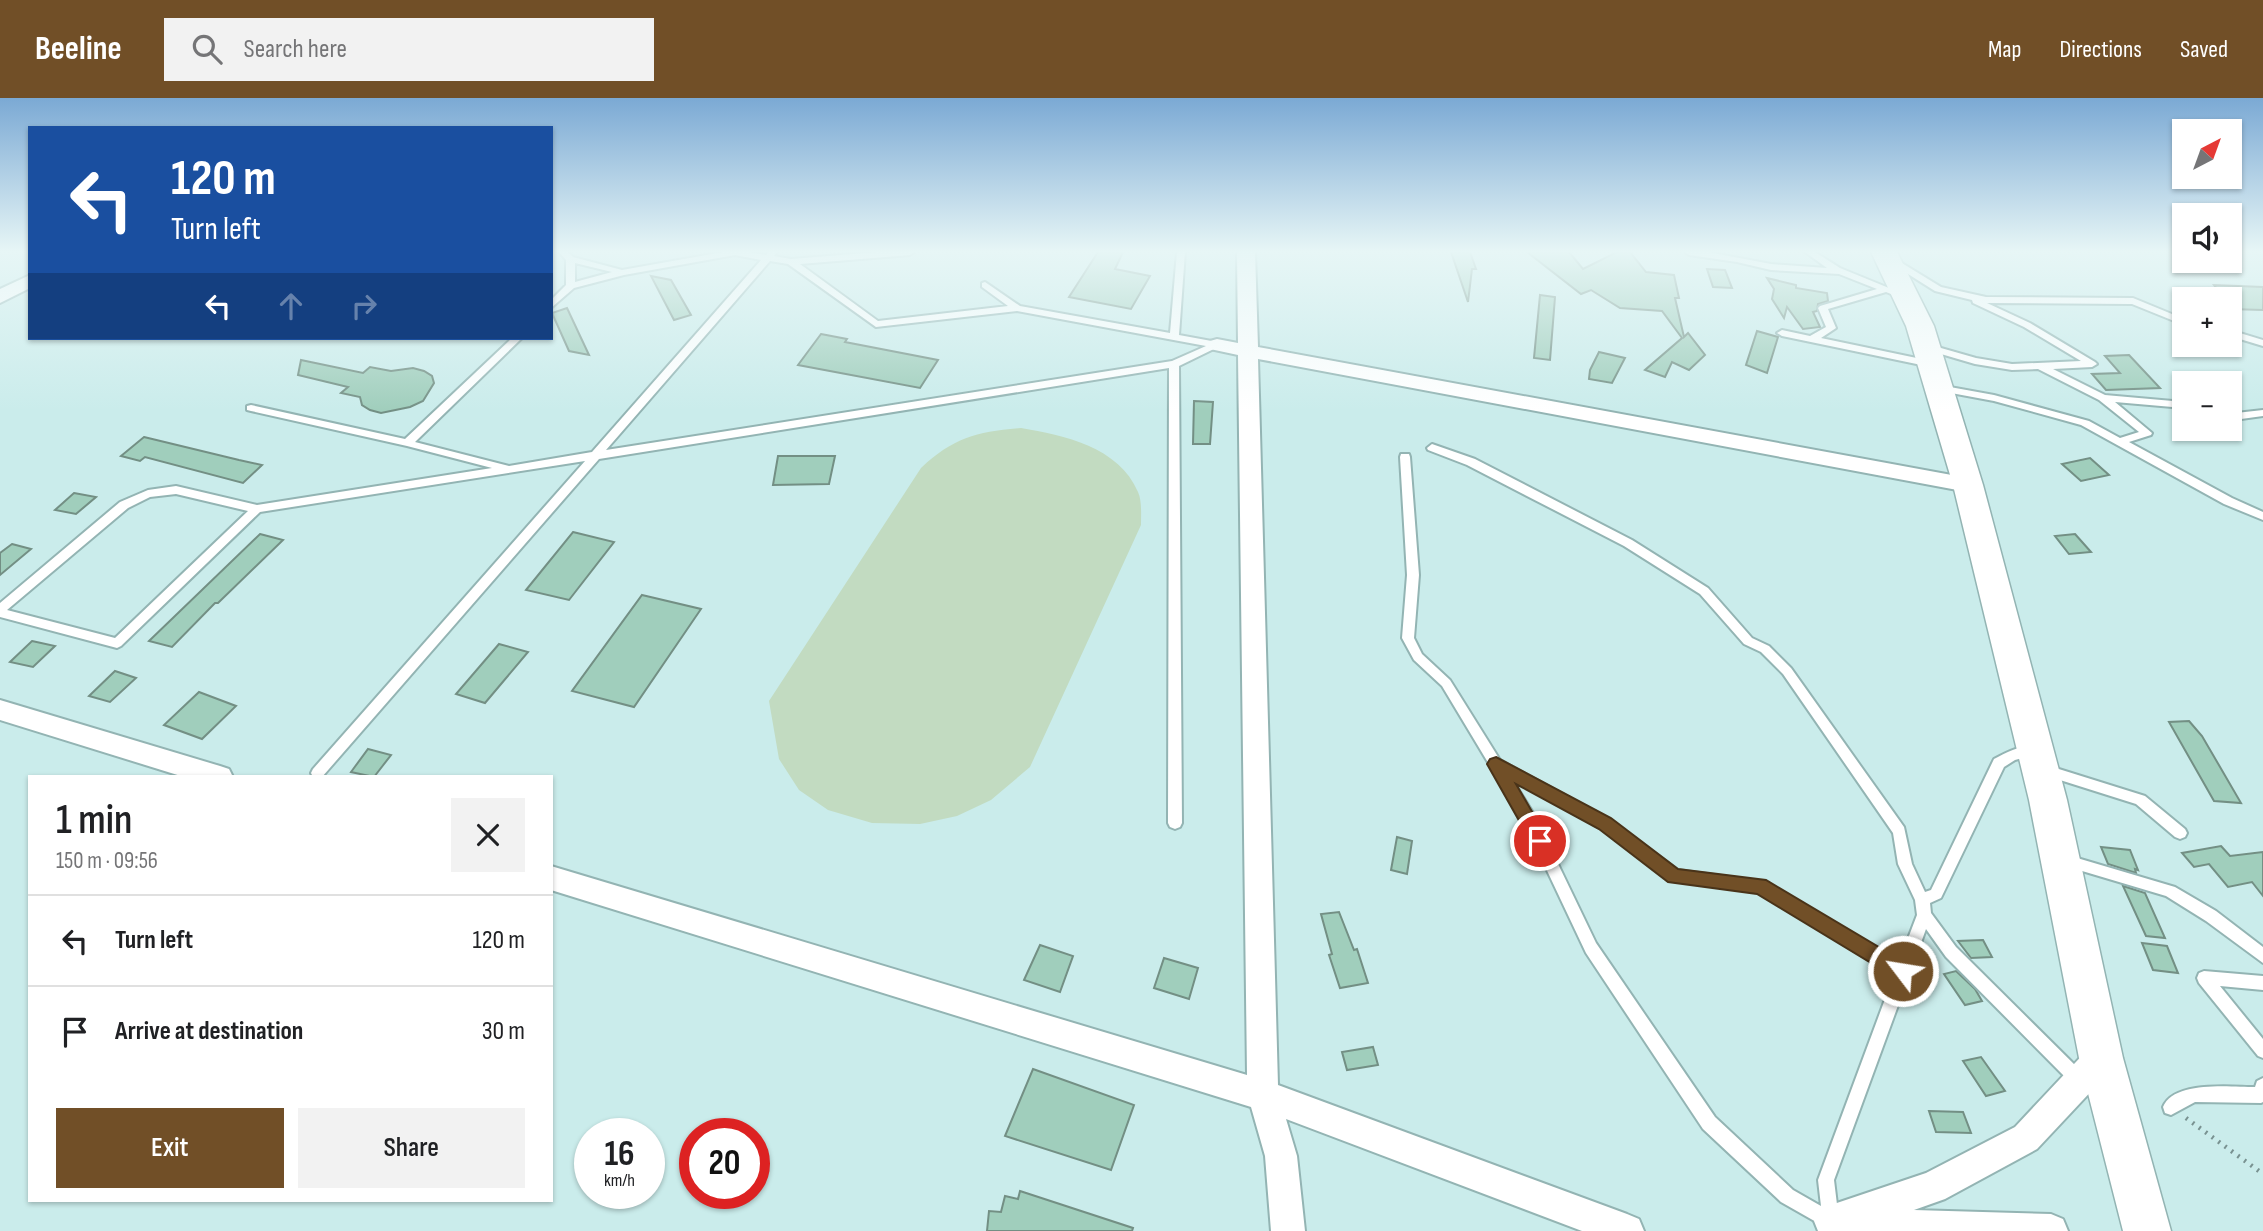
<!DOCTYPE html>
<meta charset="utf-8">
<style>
:root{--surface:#fff;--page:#f2f2f2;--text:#202124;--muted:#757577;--line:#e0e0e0;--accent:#714f27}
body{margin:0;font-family:"Sofia Sans Condensed",sans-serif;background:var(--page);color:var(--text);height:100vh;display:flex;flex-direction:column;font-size:26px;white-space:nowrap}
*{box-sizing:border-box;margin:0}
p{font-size:23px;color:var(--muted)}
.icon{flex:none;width:38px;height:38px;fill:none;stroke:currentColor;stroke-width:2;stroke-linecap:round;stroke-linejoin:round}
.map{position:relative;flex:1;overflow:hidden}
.drawer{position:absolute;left:28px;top:677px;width:525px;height:427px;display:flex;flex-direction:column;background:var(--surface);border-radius:0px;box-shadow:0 2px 5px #0004}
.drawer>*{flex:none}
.banner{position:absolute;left:28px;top:28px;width:525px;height:214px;border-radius:0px;box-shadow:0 2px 5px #0004;background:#1a4fa0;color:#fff;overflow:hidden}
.needle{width:46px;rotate:41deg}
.controls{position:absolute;left:2172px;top:21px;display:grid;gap:14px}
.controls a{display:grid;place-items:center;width:70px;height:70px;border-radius:0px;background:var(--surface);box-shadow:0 2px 5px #0004;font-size:35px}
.speed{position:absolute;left:574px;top:1020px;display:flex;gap:14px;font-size:35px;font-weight:700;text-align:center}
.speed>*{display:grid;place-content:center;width:91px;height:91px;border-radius:50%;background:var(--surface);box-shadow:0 2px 5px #0004;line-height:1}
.speed small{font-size:18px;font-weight:400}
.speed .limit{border:10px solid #d22;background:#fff;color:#111}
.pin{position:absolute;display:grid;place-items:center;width:60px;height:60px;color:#fff;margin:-30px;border:4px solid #fff;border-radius:50%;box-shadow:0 2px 7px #0007}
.me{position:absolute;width:77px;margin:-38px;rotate:301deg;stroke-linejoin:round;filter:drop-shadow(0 0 5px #0008)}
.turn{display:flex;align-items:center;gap:24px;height:147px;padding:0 28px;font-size:32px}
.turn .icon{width:91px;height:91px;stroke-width:2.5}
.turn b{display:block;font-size:49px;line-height:60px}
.lanes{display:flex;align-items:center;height:66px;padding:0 28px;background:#0003;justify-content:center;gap:35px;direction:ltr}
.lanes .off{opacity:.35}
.round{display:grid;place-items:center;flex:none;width:74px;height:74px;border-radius:0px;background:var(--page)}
.headline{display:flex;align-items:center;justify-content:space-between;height:119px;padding:0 28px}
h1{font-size:42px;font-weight:600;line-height:52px}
.primary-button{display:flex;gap:14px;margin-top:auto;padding:14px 28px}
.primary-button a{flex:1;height:80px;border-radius:0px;background:var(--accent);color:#fff;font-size:28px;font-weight:600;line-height:80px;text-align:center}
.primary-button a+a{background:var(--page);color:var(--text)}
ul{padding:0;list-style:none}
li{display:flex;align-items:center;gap:21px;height:91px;padding:0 28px;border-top:2px solid var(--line)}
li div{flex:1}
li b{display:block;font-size:26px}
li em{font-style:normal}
header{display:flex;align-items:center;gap:42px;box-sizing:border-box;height:98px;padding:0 35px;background:var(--accent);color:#fff}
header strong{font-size:33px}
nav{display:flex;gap:38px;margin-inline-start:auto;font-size:24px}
.search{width:490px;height:63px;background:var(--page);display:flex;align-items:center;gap:18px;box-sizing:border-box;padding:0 24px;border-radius:0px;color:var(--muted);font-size:26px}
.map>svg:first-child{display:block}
.green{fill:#c2dbc1}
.building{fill:#a0cebc;stroke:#738f84;stroke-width:2}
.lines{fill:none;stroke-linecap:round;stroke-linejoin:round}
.lane-casing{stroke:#93b4b3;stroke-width:4}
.street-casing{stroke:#93b4b3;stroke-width:4}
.secondary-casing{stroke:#93b4b3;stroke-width:3}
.path{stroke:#799291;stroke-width:4.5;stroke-dasharray:2 6;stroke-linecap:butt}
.lane{fill:#fff;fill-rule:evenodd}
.street{fill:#fff;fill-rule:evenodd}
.secondary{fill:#fff;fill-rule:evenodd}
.route{fill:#714f27;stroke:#493319;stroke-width:2}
</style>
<header>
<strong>Beeline</strong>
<div class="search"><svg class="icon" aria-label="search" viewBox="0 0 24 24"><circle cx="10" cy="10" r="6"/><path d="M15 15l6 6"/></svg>Search here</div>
<nav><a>Map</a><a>Directions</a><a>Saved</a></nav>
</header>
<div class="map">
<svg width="2263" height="1133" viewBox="0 0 2263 1133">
<rect width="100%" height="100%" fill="#caeceb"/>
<!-- green -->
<path class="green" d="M1021,330C1064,337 1119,349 1138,394C1142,402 1141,417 1141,427L1030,669L991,702L957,718L920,726L872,725L828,712L799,692L779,661L769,603L921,370C954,339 977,334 1021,330Z"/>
<!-- building -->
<g class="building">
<path d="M1098,154H1123L1115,171L1150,178L1131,211L1069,199Z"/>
<path d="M1451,154H1470L1476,171H1472L1468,204Z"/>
<path d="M1527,154H1569L1583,171L1617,154H1630L1646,174L1674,177L1679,200H1675L1684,239L1688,235L1705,257L1689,272L1672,264L1665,279L1645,272L1682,240L1662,213L1620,210L1591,192L1581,196Z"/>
<path d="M1707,171L1725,172L1732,190L1713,189Z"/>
<path d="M651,178L671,182L691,217L674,222Z"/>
<path d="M1767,180L1796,187V190L1827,195L1828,203L1818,206L1817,213L1813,214L1820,229L1803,231L1787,209L1784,220L1772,201L1774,191Z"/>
<path d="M2214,187L2263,189V212L2230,211V201H2225Z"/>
<path d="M1540,197L1555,199L1550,262L1534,260Z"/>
<path d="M567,210L589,257L569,253L552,215Z"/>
<path d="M1757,233L1778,239L1767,275L1746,267Z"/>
<path d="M821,236L847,241L845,244L938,262L920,290L798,267Z"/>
<path d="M1599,254L1625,260L1612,285L1589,281L1590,272Z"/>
<path d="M2129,257L2160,290L2106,292L2092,276L2120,275L2105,258Z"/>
<path d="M301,262L363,275L370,269L391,273L413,270L424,273L432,278L434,285L423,303L410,309L381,315L370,312L362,307L360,299L341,295L348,289L298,277Z"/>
<path d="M1194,303L1213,304L1210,346H1193Z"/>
<path d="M144,339L239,362L262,367L243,385L145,359L140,363L121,358Z"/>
<path d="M778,358H835L829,386L773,387Z"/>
<path d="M2090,360L2109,377L2081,383L2062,366Z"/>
<path d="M74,395L96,399L76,416L55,412Z"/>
<path d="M573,434L614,444L569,502L526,492Z"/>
<path d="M260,436L283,442L218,505H215L172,549L149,543Z"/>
<path d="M2075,436L2091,454L2069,456L2055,438Z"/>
<path d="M12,446L31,451L0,477V455Z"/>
<path d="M642,497L701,511L634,609L572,593Z"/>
<path d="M32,543L55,548L33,569L10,564Z"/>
<path d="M499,546L528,554L485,605L456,596Z"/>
<path d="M115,573L136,580L110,604L89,598Z"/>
<path d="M199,594L236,608L202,641L164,627Z"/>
<path d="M2189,623L2202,638L2241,705L2214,703L2169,624Z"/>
<path d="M368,651L391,657L374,679L351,674Z"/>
<path d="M1397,739L1412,743L1407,776L1391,772Z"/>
<path d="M2221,748L2230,758L2263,754V798L2252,784L2228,789L2209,766L2194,769L2182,755Z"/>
<path d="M2101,749L2130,752L2138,772L2135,771L2136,775L2108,766Z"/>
<path d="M2123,788L2145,795L2165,840L2146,838Z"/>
<path d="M1339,814L1354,852L1357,851L1368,885L1340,890L1329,857L1332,856L1321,816Z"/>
<path d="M1983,842L1992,859L1971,860L1958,843Z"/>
<path d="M2142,845L2167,848L2178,875L2153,872Z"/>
<path d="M1040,847L1073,858L1060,894L1024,882Z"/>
<path d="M1164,860L1198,870L1189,901L1154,890Z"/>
<path d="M1956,873L1975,891L1982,903L1965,907L1944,876Z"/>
<path d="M1373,949L1378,967L1347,972L1342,954Z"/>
<path d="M1981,959L2005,993L1986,998L1963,963Z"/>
<path d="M1033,971L1134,1007L1111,1072L1005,1038Z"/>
<path d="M1929,1013L1963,1014L1971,1035L1936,1034Z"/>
<path d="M1020,1093L1133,1130L1132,1133H987L989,1113L1001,1114L1005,1098L1018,1101Z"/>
</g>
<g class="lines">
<!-- lane casing -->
<g class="lane-casing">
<g id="lane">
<path d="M559,154H568L573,159L622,172L723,154H748L766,157L768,154H777L774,158L791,161L877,154H914L910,157L800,166L878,223L1008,208L982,189V185L985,184L1020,208L1170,235L1177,154H1185L1179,237L1217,244L1222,247L1179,268L1182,725L1180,729L1175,731L1170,729L1168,725L1169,270L599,361L322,679H313L311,675L313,671L585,363L260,414L121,548L117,550L0,519V505L120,404L148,392L176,388L257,407L492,370L407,348L251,313L247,312V308L251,307L405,341L512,240H522L415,344L509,368L592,354L761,162L735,157L624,177L574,190L551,210V202L566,187V162ZM770,163L788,166L876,229L1017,213L1206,248L1172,263L606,352ZM575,165L612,174L575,184ZM176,396L248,413L115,540L7,512L128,410L150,399Z"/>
<path d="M1685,154H1708L1771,166L1827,170L1805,154H1815L1840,170L1911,199L1906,202L1886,194L1828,211L1836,230L1821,240L1931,263L1936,266L1931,269L1782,238L1777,235L1782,232L1810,238L1826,229L1818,210L1820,208L1877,191L1839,176L1771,172L1737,164L1689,157Z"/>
<path d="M1892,159L1941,189L1986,199L2133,200L2184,221V227L2132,206L1987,205L2030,225L2095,264L2097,266L2092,269L2053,271L2105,297L2184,304V310L2115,304L2152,335L2151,337L2129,344L2232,400L2263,414V422L2224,406L2081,327L1994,303L1935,292V288L1939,287L1994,297L2089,323L2120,340L2139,334L2099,302L2038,271L2012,272L1975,266L1924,251L1922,249L1927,246L1976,260L2012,266L2081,263L2024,229L1973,205L1972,202L1935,193L1889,164L1887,162Z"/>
<path d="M2230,232L2263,242V248L2230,238Z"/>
<path d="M2263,312V318L2234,322L2230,321V313L2236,315Z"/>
<path d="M1432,346L1475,361L1632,442L1708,490L1752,540L1769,548L1791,570L1904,729L1912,766L1925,794L1931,792L1994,661C2007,654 2023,646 2037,648L2038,652L2037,656L2015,662L2004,669L1941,800L1930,805L1931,815L1956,849L2085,977L2087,982L2085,987L2079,990L2073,987L1946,859L1926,831L1834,1082L1839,1123L1837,1129L1831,1131L1825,1129L1781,1104L1703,1031L1586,855L1525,726L1442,588L1414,562L1402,540L1407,477L1400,359L1401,356H1409L1410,359L1419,477L1414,540L1422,556L1450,582L1500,662L1610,722L1678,772L1765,784L1899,864L1917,817L1915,802L1898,766L1893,735L1783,576L1761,554L1744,546L1700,496L1624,448L1467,367L1428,352L1427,350ZM1512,681L1600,730L1670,782L1758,794L1894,877L1818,1082L1821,1108L1793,1092L1715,1019L1596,845L1535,718Z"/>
<path d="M2046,667L2145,698L2185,731L2187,735L2185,739L2180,741L2175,739L2136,706L2041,676L2039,672L2041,668Z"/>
<path d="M2067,757L2175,789L2216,813L2263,849V865L2206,823L2166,798L2062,767L2060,763L2062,759Z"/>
<path d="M2204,873L2263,878V892L2220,888L2263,941V960L2258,958L2199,885L2197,880L2199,875Z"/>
<path d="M2263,980V1004L2261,1005L2195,1004L2171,1017L2165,1015L2163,1009C2174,982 2231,989 2255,989L2257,983Z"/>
</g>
</g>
<!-- street casing -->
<g class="street-casing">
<g id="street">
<path d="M1237,154H1255L1258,249L1968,380L1976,382L1979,387L1976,392L1968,394L1258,261L1278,987L1627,1116L1639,1121L1644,1133H1582L1286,1021L1297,1058L1305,1133H1271L1265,1058L1251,1009L551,792V768L1247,977L1238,257L1210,251L1207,247L1210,243L1217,241L1238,245Z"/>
<path d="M30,177V190L0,205V191Z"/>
<path d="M0,602L220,668L229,671L233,679H184L0,622Z"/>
<path d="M2101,945L2112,949L2116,960L2112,971L2037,1051L1945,1101L1914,1112L2051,1116L2063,1121L2068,1133H1818L1814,1123L1819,1111L1926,1075L2015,1029L2090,949Z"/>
</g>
</g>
<!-- secondary casing -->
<g class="secondary-casing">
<path id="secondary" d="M1871,154H1897L1934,228L1983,387L2067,702L2123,960L2171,1133H2123L2079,960L2029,702L1953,387L1906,228Z"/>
</g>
<!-- path -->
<path class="path" d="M2186,1020L2263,1076"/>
<!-- lane -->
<use href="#lane" class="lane"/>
<!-- street -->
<use href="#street" class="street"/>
<!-- secondary -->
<use href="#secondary" class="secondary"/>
</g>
<!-- sky -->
<linearGradient id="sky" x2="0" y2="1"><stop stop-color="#7ba9d4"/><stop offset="0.49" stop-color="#e7f6f6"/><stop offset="1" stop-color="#e7f6f6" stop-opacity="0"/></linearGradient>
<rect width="2263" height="313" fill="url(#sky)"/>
<!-- route -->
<path class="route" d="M1496,659L1611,720L1678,771L1766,782L1909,867L1912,873L1909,880L1903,882L1896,880L1757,796L1668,784L1599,731L1516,686L1549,743L1547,749L1540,751L1534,749L1487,666L1490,661Z"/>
</svg>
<div class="controls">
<a><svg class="needle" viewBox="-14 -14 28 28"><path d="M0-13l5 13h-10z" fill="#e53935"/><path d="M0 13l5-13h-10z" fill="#757577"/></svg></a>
<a><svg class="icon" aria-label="sound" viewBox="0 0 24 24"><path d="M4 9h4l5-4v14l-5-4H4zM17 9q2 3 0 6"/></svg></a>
<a>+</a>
<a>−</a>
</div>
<div class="speed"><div>16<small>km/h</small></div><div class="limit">20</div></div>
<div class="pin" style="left:1540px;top:743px;background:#d93025"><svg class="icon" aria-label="arrive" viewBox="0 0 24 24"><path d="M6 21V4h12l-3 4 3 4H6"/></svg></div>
<svg class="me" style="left:1903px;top:873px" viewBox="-20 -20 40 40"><circle r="17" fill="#714f27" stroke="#fff" stroke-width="3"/><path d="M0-11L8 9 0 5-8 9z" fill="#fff"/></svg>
<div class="banner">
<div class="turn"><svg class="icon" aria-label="left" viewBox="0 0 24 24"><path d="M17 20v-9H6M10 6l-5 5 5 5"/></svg><div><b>120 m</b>Turn left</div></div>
<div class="lanes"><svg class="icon" aria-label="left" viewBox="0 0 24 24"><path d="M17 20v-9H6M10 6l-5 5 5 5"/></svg><svg class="icon off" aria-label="ahead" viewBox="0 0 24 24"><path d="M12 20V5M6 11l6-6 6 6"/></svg><svg class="icon off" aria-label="right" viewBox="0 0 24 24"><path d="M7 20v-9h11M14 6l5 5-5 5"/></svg></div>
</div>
<section class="drawer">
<div class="headline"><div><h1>1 min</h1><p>150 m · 09:56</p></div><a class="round"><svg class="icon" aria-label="close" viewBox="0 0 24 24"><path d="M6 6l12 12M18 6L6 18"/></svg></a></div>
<ul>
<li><svg class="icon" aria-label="left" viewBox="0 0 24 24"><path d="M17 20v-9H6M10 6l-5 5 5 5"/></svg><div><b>Turn left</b></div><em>120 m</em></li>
<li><svg class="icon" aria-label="arrive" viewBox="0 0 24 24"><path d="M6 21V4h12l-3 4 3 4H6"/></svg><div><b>Arrive at destination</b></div><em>30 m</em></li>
</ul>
<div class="primary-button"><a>Exit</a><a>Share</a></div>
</section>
</div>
